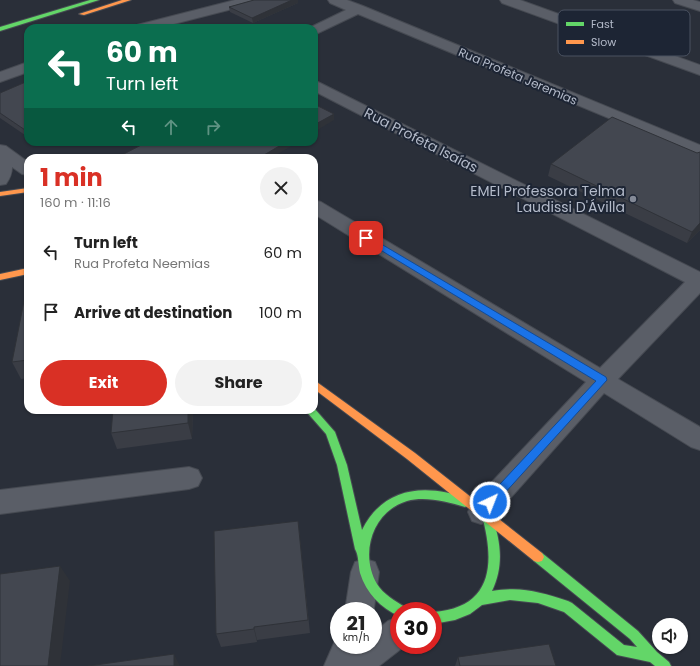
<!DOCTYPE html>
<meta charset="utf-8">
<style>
:root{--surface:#fff;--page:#f2f2f2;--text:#222;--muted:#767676;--accent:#d93025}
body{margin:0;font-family:Poppins,sans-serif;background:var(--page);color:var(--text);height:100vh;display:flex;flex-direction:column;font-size:15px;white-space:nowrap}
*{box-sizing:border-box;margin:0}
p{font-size:13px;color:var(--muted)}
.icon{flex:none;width:22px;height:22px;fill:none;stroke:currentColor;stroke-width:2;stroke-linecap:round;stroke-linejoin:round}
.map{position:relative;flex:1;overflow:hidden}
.side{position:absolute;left:24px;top:154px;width:294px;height:260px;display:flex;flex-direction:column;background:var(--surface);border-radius:12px;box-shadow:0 1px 3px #0004}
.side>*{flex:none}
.banner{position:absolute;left:24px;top:24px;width:294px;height:122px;border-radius:12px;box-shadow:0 1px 3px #0004;background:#0b6e4f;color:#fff;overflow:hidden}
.controls{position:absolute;left:652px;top:618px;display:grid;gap:8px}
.controls a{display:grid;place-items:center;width:36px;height:36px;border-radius:50%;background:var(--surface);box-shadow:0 1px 3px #0004;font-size:20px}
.speed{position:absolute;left:330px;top:602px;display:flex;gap:8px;font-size:20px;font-weight:700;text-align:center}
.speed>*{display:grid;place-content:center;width:52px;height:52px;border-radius:50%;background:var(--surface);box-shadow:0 1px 3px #0004;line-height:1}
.speed small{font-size:10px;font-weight:400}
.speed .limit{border:6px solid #d22;background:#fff;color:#111}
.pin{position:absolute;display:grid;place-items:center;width:34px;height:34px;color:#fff;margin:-17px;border-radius:8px;box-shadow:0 2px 6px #0006}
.me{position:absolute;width:44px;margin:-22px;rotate:43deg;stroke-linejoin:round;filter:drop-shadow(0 0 3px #0008)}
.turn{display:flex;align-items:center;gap:14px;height:84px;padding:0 16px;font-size:18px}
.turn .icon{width:52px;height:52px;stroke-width:2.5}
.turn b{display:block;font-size:28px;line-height:34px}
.lanes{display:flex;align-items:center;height:38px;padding:0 16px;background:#0003;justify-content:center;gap:20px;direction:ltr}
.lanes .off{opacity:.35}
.round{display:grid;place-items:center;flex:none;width:42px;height:42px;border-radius:21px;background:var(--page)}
.summary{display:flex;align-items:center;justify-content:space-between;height:68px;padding:0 16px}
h1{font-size:24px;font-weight:700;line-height:30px;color:var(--accent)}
.cta{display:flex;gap:8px;margin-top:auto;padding:8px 16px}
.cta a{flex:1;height:46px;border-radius:24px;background:var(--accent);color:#fff;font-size:16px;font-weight:700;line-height:46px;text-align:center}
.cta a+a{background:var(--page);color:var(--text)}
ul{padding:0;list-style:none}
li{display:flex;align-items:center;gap:12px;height:60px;padding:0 16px}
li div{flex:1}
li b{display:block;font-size:15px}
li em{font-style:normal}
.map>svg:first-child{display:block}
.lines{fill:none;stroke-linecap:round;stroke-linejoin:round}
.street-casing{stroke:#464a52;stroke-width:2}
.fast-casing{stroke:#464a52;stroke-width:2}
.slow-casing{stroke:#464a52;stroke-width:2}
.street{fill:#5a5e67;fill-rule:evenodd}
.fast{fill:#63d668;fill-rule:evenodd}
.slow{fill:#ff974d;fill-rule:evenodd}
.wall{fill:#3a3d45}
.shaded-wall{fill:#2f3238}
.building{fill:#434750;stroke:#2f3238}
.route{fill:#1a73e8;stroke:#114b97}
.poi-dot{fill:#848a97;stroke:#1d2534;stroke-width:1.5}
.labels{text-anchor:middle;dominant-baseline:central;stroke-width:4;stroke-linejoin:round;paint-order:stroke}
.far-street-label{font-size:12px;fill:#b4bbca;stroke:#1d2534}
.street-label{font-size:14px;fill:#b4bbca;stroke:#1d2534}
.poi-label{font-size:14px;fill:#b4bbca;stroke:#1d2534;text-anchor:end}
.key{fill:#1d2534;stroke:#4a5261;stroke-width:1}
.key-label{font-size:11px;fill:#b4bbca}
</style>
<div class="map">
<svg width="700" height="666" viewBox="0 0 700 666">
<rect width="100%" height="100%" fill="#2a2f39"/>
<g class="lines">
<!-- street casing -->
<g class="street-casing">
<g id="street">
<path d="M235,0H258L256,3L158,28H135L137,25Z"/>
<path d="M328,0H347L363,6L700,145V156L358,14L314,35V28H309L346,10L330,3Z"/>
<path d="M500,0H520L700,65V75L502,3Z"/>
<path d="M673,0H693L700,2V11L675,3Z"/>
<path d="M28,62V72L0,82V72Z"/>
<path d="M314,80L700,272V293L618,379L700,427V450L691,447L604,393L490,521L481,524L472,521L468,512L472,503L586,382L314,214V200L321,202L600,368L685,282L314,91Z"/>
<path d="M0,145L6,146L28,162V175L22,174L12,167C12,174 10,178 6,184L0,185Z"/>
<path d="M189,467L198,470L202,478L198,486L189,489L0,514V490Z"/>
<path d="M365,559L375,562L379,572L373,615V611H345L351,572L355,562Z"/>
<path d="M399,617V645H406L379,666H324L338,634L339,645H373V633L388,621Z"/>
</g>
</g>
<!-- fast casing -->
<g class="fast-casing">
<g id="fast">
<path d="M90,0H99L0,31V27Z"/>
<path d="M314,408L335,432L347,465L362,530C384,486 426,483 469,499L470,502L469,505L465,507C447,502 426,496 407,501C373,511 359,553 377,584C383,594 395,601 405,607L407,611H399V616C381,608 366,593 360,573C358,565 359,556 355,549L337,465L326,434L305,410H314Z"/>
<path d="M487,511L491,512L492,516C501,542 504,566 492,591C522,586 540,592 568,601L572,603L624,645L637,647L630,639L534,561L532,557L534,553L538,552L542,553L638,631L657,652L669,662L671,666H655L650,662L617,655L564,612L538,603L510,600L482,605L470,614L455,620L433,624V612C493,608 495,563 482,516L483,512Z"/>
</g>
</g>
<!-- slow casing -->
<g class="slow-casing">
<g id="slow">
<path d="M122,0H131L84,15L79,14Z"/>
<path d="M28,188V192L0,196V192Z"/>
<path d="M28,268V274L0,280V274Z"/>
<path d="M314,380L415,453L542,553L544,557L542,561L538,562L534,561L407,459L314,389Z"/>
</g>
</g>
<!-- street -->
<use href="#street" class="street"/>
<!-- fast -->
<use href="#fast" class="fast"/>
<!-- slow -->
<use href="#slow" class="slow"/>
</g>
<!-- wall -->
<g class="wall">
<path d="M254,0H298V3L253,23L230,12L229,7Z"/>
<path d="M28,81V137L0,118V93Z"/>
<path d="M551,164L700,230L687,243L548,176Z"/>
<path d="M28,300V378L21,379L12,362Z"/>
<path d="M193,410L192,439L117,449L111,433Z"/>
<path d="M298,521L310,633L257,640V642L221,647L216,634Z"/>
<path d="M458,657L556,666H455Z"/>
</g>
<!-- shaded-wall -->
<g class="shaded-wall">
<path d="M292,0H298V3L253,23L252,18Z"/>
<path d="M334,114V120L314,132V125Z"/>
<path d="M286,142H298L271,158H259Z"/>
<path d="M700,223V230L687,243L692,232Z"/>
<path d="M188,410H193L192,439L188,423Z"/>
<path d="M60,566L70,581L60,666H48Z"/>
<path d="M254,627L257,640V642L254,629Z"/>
<path d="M174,654L180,666H174Z"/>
</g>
<!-- building -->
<g class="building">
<path d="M254,0H292L252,18L229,7Z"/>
<path d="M28,81V132L0,113V93Z"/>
<path d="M314,104L334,114L314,125Z"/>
<path d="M612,117L697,153L700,152V223L692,232L551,164Z"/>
<path d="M147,142H286L259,158H116Z"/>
<path d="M28,300V360L12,362L24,301Z"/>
<path d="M113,410H188V423L111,433Z"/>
<path d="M298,521L308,620L254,627V629L216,634L214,531Z"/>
<path d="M60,566L48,666H0V574Z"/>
<path d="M549,644L556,666H460L458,657Z"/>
<path d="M174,654V666H88Z"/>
</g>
<!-- route -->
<path class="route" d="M366,235L606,377L607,380L494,505L490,506L487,505L485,502L487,498L596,381L364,240V236Z"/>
<!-- markers -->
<circle class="poi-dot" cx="633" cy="199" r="4"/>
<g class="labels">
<!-- far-street labels -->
<g class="far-street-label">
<text transform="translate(518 76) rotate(23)">Rua Profeta Jeremias</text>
</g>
<!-- street labels -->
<g class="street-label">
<text transform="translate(421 140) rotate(27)">Rua Profeta Isaías</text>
</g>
<!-- poi labels -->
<g class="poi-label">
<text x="625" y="191">EMEI Professora Telma<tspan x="625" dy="16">Laudissi D'Ávilla</tspan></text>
</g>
</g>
<!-- legend -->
<rect x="558" y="10" width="132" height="46" rx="6" class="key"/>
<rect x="566" y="22" width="18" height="4" fill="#63d668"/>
<rect x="566" y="40" width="18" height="4" fill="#ff974d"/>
<g class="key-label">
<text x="591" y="28">Fast</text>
<text x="591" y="46">Slow</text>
</g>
</svg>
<div class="controls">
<a><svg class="icon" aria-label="sound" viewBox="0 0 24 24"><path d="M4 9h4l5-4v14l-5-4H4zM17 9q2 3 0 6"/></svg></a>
</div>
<div class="speed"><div>21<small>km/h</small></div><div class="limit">30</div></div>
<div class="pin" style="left:366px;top:238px;background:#d93025"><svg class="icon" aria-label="arrive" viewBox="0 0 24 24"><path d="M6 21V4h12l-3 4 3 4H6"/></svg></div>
<svg class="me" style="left:490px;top:502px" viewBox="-20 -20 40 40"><circle r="17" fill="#1a73e8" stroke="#fff" stroke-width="3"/><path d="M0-11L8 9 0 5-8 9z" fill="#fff"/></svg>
<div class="banner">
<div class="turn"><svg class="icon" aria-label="left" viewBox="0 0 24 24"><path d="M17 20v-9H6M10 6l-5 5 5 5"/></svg><div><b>60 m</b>Turn left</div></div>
<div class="lanes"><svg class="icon" aria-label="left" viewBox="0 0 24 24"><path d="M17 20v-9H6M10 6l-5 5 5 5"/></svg><svg class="icon off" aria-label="ahead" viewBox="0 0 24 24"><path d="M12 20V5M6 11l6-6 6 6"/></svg><svg class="icon off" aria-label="right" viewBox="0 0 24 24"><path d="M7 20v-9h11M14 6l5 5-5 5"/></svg></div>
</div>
<section class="side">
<div class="summary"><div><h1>1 min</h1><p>160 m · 11:16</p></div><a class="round"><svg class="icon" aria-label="close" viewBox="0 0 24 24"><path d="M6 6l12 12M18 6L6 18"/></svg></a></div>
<ul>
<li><svg class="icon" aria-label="left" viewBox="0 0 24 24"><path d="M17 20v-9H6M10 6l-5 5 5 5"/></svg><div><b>Turn left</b><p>Rua Profeta Neemias</p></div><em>60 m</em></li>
<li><svg class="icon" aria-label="arrive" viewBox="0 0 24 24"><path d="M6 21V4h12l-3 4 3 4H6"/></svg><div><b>Arrive at destination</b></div><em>100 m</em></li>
</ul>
<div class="cta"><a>Exit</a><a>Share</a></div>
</section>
</div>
